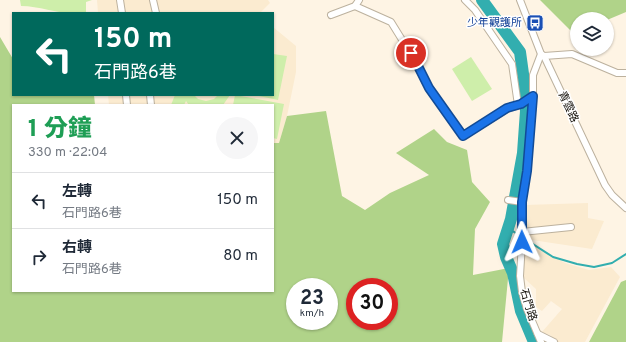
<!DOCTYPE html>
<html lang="zh-TW">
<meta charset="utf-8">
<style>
:root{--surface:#fff;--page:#f6f6f7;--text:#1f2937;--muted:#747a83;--line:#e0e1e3}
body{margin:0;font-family:Overpass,"Noto Sans TC",sans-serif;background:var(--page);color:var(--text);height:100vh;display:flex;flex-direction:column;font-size:15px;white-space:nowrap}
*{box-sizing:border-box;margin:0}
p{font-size:13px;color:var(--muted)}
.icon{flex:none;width:22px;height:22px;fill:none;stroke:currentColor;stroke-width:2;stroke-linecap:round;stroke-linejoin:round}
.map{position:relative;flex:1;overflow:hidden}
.sheet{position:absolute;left:12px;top:104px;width:262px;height:188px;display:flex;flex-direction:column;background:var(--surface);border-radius:0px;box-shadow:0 1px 3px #0004}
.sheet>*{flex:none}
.top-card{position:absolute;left:12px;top:12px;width:262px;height:84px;border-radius:0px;box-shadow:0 1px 3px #0004;background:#00695c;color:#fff;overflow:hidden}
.buttons{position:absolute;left:570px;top:12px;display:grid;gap:8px}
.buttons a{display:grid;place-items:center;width:44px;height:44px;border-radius:50%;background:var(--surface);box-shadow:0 1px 3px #0004;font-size:20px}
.speed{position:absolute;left:286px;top:278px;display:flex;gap:8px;font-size:20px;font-weight:700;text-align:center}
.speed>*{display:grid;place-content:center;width:52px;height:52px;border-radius:50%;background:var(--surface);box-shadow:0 1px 3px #0004;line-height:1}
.speed small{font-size:10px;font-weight:400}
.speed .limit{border:6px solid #d22;background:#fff;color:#111}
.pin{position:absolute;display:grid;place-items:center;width:34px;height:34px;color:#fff;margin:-17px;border:2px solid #fff;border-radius:50%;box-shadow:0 1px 4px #0007}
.me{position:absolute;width:44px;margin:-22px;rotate:359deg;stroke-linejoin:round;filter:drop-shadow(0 0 3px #0008)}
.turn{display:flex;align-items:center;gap:14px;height:84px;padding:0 16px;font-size:18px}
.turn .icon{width:52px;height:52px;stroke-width:2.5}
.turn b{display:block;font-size:28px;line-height:34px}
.round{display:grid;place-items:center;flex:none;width:42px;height:42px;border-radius:21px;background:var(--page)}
.headline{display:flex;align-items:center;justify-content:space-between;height:68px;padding:0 16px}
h1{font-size:24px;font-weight:800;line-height:30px;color:#1e9e55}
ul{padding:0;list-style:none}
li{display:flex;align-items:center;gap:12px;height:56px;padding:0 16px;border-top:1px solid var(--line)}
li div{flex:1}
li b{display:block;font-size:15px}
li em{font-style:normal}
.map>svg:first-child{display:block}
.built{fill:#fbebd0}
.green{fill:#ceeeaa}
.forest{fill:#b0d389;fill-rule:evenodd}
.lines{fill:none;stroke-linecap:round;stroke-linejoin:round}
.stream{stroke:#32aeaf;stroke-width:2}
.river{stroke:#32aeaf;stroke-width:12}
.minor-casing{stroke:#bcb19e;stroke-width:8}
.minor{stroke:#fff;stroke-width:6}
.route-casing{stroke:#114b97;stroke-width:10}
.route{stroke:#1a73e8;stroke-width:7}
.labels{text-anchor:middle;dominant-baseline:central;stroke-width:3;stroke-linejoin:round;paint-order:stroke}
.transit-label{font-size:11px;fill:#164399;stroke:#fff;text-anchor:end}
.street-label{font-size:11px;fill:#130f08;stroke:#fff}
</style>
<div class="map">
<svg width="626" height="342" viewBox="0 0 626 342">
<rect width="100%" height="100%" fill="#fef4e4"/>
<!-- built -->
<g class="built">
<path d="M97,0H268L270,3L260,13H98Z"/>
<path d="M273,27L296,46V72L287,116L279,143H273V105H109L108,95H273Z"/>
<path d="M588,203V218L604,221L592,249L532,240L525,234V205Z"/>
<path d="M524,240L565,263L589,270L611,267L620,277L585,342H558L550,335L542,332L562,309L551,301L542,311L536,307V289L524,278Z"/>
</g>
<!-- green -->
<g class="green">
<path d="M20,0H92L86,2V12C64,17 43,6 21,6Z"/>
<path d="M273,54L287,56L278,100L254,95H273Z"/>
<path d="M471,57L492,89L472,101L452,69Z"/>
<path d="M175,95H194L198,99L206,101L214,99L218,95H230L223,105H189L186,101L184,105H171Z"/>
<path d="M235,95L284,104L277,139L273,138V105H233Z"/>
</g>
<!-- forest -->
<g class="forest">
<path d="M540,0H626V12L607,20L577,19V32L573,33Z"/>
<path d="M0,37L13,59V95H94L95,105H13V291H273V143H279L287,116L326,111L342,196L365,210L390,193L429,175L396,153L434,129L447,142L467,150L472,182L490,202L475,229L473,275L509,268L502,342H0ZM295,287H329V321H295ZM355,287H389V321H355Z"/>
<path d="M626,280V342H589L621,282Z"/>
</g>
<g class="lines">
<!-- stream -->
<path class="stream" d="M508,228L553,257L577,264L594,267L612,263L626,254"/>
<!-- river -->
<path class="river" d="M482,0L520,52L524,81L526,111L523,153L511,219L503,244L506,257L513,273L521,311L534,342"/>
<!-- minor casing -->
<g class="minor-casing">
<g id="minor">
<path d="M120,0L122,13"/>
<path d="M153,0L156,13"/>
<path d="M465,0L475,10L512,64L518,105"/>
<path d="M520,0L541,54L544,56L605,185L612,195L626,208"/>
<path d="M355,6L391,22L417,64L429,88L463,136L507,109L521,104L533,95"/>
<path d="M331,15L355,6L359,0"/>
<path d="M541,54L533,75V99L527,171L522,202V242L520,276L522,292L527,309L541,342"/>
<path d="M544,56L572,54L617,73H626"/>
<path d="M126,95L127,105"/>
<path d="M150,95L151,105"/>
<path d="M508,200L522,202"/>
<path d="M522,232L571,227"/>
<path d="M538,334L554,342"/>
</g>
</g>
<!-- minor -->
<use href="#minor" class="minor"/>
</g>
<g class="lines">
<!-- route casing -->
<g class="route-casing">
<path id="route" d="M411,53L417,64L429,88L463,136L507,108L521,104L533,96L527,171L522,202V242"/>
</g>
<!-- route -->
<use href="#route" class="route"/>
</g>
<!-- icons -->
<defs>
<g id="bus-square" transform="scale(0.9)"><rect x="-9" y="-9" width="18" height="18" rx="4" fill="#1a4fb4" stroke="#fff"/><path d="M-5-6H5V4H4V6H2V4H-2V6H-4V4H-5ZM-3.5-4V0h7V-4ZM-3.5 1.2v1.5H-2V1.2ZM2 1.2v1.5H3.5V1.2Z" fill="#fff"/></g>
</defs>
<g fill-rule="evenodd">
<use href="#bus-square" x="535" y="23"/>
</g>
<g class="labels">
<!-- transit labels -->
<g class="transit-label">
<text x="522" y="23">少年觀護所</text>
</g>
<!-- street labels -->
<g class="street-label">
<text transform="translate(568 107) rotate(65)">青雲路</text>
<text transform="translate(528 305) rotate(73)">石門路</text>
</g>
</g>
</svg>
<div class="buttons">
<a><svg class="icon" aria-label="layers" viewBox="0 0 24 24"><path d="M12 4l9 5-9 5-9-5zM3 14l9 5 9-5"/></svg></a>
</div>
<div class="speed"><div>23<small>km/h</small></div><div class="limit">30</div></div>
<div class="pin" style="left:411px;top:53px;background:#d93025"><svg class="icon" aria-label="arrive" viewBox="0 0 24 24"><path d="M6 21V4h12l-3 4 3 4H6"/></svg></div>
<svg class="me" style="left:522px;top:242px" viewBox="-20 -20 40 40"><path d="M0-17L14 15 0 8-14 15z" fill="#1a73e8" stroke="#fff" stroke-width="4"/></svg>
<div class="top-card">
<div class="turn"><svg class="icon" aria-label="left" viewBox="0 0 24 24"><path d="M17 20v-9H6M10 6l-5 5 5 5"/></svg><div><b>150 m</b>石門路6巷</div></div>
</div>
<section class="sheet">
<div class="headline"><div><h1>1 分鐘</h1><p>330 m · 22:04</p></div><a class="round"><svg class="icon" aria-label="close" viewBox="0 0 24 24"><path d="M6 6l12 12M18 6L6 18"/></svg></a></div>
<ul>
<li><svg class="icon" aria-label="left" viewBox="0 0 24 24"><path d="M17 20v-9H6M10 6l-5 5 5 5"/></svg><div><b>左轉</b><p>石門路6巷</p></div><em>150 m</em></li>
<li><svg class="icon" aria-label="right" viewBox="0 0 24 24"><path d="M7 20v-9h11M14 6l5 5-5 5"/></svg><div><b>右轉</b><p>石門路6巷</p></div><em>80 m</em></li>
</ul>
</section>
</div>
